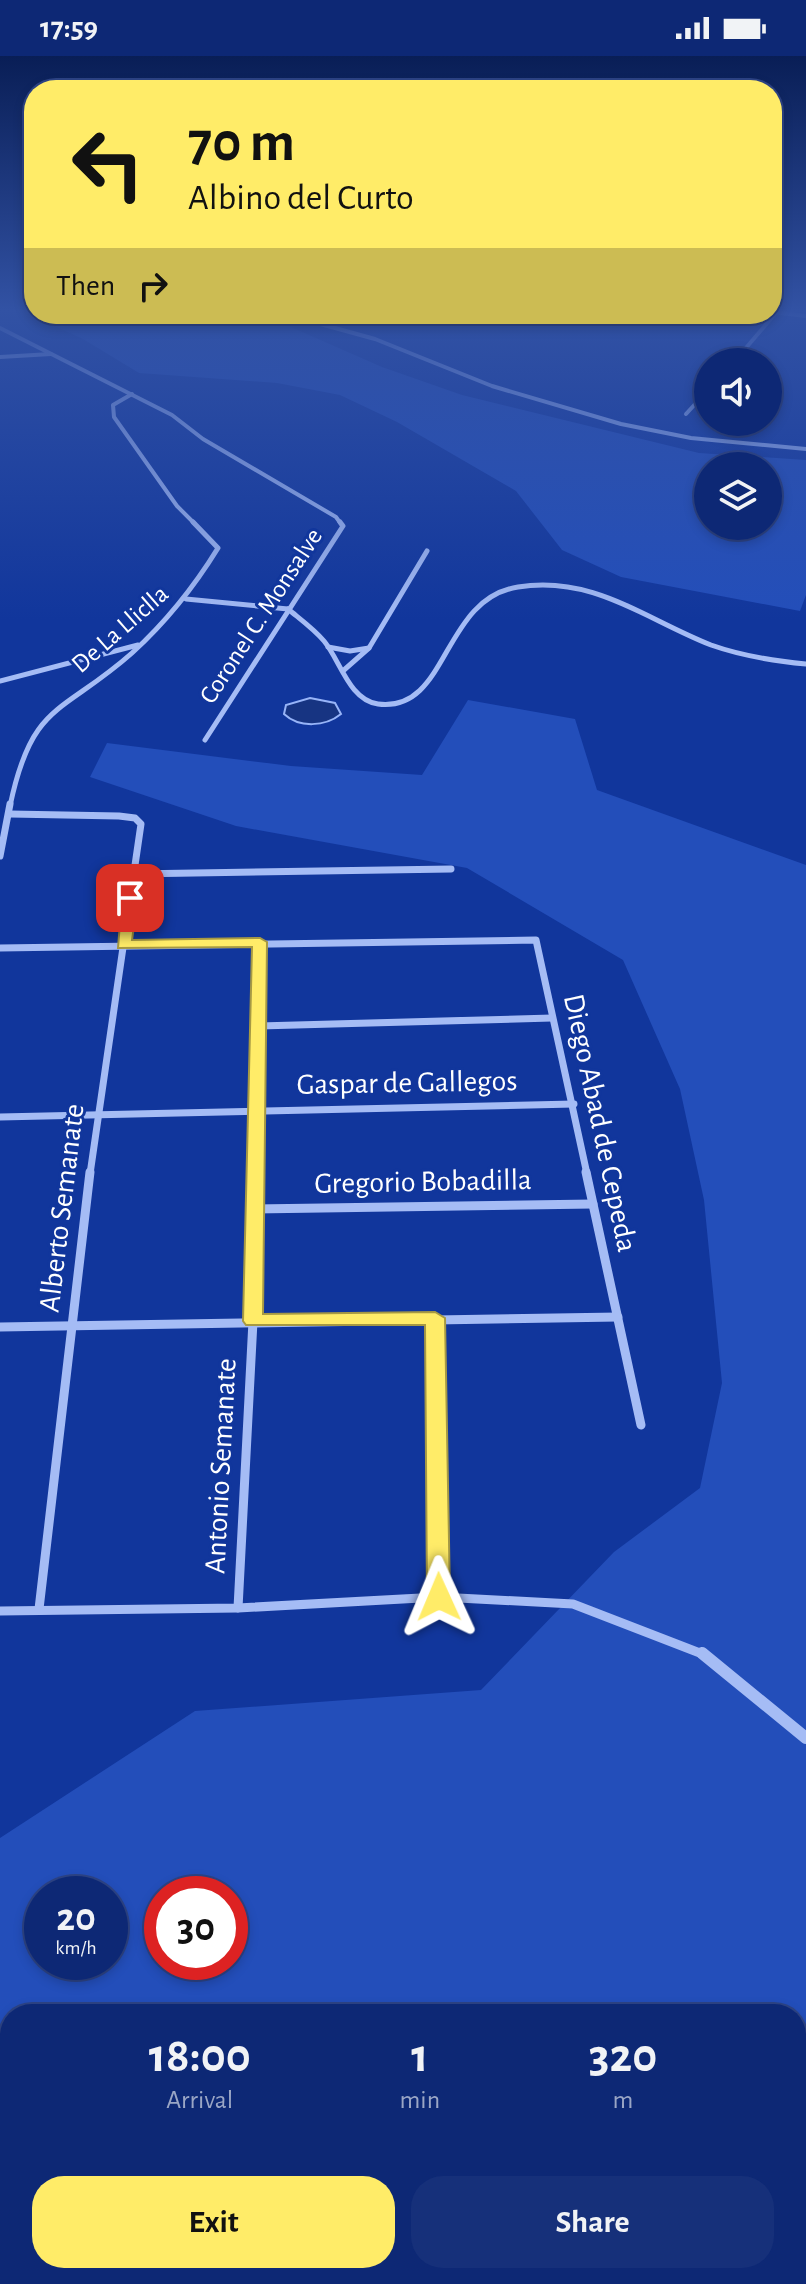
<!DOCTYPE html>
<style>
:root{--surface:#0d2875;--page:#16307a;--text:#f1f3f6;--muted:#9aa6c5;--line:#2d4487;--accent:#ffec68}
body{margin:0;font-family:"Alegreya Sans",sans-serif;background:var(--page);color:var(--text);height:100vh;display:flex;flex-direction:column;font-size:30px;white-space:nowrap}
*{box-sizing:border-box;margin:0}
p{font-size:26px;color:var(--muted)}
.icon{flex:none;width:44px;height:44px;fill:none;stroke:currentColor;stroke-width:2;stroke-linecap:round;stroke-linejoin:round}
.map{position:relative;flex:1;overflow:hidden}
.sheet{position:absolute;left:0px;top:1948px;width:806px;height:280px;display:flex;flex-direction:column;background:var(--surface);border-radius:32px 32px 0 0;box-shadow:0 4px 12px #0003,0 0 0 2px var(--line)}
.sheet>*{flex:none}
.top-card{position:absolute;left:24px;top:24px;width:758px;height:244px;border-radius:32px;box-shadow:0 4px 12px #0003,0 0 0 2px var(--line);background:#ffec68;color:#111;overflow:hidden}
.buttons{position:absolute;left:694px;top:292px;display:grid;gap:16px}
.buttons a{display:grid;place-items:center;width:88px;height:88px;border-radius:50%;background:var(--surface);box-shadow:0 4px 12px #0003,0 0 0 2px var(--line);font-size:40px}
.speed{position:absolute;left:24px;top:1820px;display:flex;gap:16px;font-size:40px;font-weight:700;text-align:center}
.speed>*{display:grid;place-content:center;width:104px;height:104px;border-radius:50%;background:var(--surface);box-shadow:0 4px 12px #0003,0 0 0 2px var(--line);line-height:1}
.speed small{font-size:20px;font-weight:400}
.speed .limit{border:12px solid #d22;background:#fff;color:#111}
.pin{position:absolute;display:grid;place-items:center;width:68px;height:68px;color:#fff;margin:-34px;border-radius:16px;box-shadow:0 4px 12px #0006}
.me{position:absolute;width:88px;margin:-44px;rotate:359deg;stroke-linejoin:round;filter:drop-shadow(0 0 6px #0008)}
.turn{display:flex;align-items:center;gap:28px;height:168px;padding:0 32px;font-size:36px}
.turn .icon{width:104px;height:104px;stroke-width:2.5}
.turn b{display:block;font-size:56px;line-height:68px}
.then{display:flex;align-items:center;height:76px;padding:0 32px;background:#0003;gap:16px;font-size:30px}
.eta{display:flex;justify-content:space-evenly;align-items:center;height:136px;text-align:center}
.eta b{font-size:48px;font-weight:700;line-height:56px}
.button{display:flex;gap:16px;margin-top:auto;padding:16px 32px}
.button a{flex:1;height:92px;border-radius:32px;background:var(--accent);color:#111;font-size:32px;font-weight:700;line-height:92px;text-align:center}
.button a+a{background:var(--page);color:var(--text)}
.status{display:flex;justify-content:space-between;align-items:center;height:56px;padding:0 40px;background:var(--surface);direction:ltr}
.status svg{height:22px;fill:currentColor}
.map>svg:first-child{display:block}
.green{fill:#234eba;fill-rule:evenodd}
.water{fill:#173482;stroke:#97b4f8;stroke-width:2}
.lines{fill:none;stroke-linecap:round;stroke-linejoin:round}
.minor-far4{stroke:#a5bcf5;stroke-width:4}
.minor-far3{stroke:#a5bcf5;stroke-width:5}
.minor-far2{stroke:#a5bcf5;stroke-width:7}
.minor-far1{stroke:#a5bcf5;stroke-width:9}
.minor{stroke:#a5bcf5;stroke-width:12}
.route{fill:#ffec68;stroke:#a69944;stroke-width:2}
.labels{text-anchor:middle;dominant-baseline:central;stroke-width:6;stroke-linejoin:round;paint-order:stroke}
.far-street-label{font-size:26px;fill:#fff;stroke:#11369c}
.street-label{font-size:30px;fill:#fff;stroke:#11369c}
</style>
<div class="status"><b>17:59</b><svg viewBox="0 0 49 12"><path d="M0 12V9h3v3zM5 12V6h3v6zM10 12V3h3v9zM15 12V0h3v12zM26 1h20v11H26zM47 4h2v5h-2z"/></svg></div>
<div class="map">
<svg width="806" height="2228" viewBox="0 0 806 2228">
<rect width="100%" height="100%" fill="#11369c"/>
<!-- green -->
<g class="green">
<path d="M15,252H34V258H245L284,268L382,311L462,339L699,397L806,404V539L800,555L621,521L562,494L516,435L397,366L340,339L277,327L139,317L83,283ZM708,410H768V470H708Z"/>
<path d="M468,644L575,663L597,734L806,809V2228H0V1782L195,1655L481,1634L614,1496L700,1432L722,1327L704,1144L680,1033L623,904L467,812L236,770L90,721L107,687L291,710L422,719ZM42,1838H110V1906H42ZM162,1838H230V1906H162ZM10,1958H796V2218H10Z"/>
</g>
<!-- water -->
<path class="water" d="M310,642L335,647L341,658C325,671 299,672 284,658L286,649Z"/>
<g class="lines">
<!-- minor-far4 -->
<g class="minor-far4">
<path d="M773,256L806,260"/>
<path d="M284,258L375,283L492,330L621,368L691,382L806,393"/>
<path d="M0,272L172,359L203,383L336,461L341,468"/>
<path d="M0,301L51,298"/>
<path d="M734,306L780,252"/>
<path d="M132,338L113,349L114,361L177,450L195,468"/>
<path d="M686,358L708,334"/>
</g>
<!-- minor-far3 -->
<g class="minor-far3">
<path d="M186,543L288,553"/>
<path d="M288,553C300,563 314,573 324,585C340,604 349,644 378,648C449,657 441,543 518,531C593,519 645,563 711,589C742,600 774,605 806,608"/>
<path d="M328,591L350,595L369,592"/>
<path d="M344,614L369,592L427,495"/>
<path d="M0,625L138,589"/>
<path d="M205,684L343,470L340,466"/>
<path d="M10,750C32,645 62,659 132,597C166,566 194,531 218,492L193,466"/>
</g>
<!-- minor-far2 -->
<g class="minor-far2">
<path d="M10,758L119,760L135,762L141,768L90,1118"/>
<path d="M0,800L10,748"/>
<path d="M133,818L451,813"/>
<path d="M0,892L536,884L587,1118"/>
<path d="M259,970L552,962"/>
<path d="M0,1061L574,1048"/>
<path d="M256,1118L260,886"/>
</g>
<!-- minor-far1 -->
<g class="minor-far1">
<path d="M586,1116L641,1369"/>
<path d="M254,1153L593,1148"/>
<path d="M435,1262L439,1541"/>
<path d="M0,1271L618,1261"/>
<path d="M238,1552L253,1265L256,1116"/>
<path d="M39,1553L90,1116"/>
<path d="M0,1555L238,1552L439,1541L573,1548L705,1599"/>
</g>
<!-- minor -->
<g class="minor">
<path d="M702,1597L806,1682"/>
<path d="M796,2033L806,2016"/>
<path d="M715,2218V2228"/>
</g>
</g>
<!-- sky -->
<linearGradient id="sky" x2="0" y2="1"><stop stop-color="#091e56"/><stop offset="0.45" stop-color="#3252a4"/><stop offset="1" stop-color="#3252a4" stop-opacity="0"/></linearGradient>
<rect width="806" height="564" fill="url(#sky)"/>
<!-- route -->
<path class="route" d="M130,837L138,842L132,884L260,882L267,886L263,1258L435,1256L445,1262L450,1541L447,1548H430L427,1541L425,1269H246L243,1265L252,891L118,892L122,842Z"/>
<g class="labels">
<!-- far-street labels -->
<g class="far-street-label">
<text transform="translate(261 560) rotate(-57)">Coronel C. Monsalve</text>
<text transform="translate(120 573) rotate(-41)">De La Lliclla</text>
</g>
<!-- street labels -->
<g class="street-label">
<text transform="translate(407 1027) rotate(-1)">Gaspar de Gallegos</text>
<text transform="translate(600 1067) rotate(78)">Diego Abad de Cepeda</text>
<text transform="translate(423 1126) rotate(-1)">Gregorio Bobadilla</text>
<text transform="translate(62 1152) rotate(-83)">Alberto Semanate</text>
<text transform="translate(221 1410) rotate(-87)">Antonio Semanate</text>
</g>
</g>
</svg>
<div class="buttons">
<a><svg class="icon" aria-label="sound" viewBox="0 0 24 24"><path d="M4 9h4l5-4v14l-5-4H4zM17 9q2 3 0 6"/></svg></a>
<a><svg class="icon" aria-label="layers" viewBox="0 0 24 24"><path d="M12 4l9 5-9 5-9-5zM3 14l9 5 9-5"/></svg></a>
</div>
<div class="speed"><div>20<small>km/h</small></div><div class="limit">30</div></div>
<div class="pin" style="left:130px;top:842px;background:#d93025"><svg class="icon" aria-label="arrive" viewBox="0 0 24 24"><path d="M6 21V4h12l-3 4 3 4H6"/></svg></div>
<svg class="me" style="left:439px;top:1541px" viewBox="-20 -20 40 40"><path d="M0-17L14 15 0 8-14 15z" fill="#ffec68" stroke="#fff" stroke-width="4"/></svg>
<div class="top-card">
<div class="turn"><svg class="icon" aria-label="left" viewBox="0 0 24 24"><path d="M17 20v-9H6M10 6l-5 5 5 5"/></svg><div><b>70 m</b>Albino del Curto</div></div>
<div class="then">Then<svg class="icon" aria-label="right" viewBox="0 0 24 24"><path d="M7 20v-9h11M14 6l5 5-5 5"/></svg></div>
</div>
<section class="sheet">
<div class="eta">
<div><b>18:00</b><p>Arrival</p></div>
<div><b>1</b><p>min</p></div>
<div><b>320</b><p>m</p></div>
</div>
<div class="button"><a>Exit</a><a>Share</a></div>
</section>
</div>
